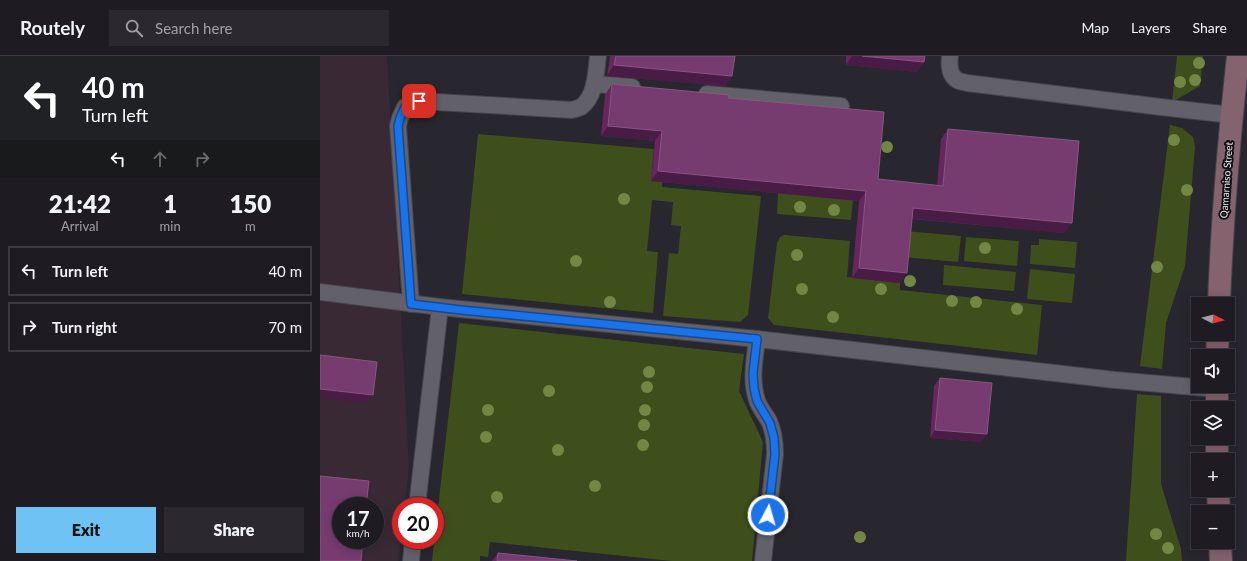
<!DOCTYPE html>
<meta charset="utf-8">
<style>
:root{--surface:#1e1c22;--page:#2b292f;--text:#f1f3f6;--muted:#a1a1a5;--line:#3c3a40;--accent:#6fc2f4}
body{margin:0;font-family:Lato,sans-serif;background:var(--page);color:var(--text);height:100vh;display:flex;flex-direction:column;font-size:15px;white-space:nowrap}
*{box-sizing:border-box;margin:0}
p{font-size:13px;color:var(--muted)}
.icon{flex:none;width:22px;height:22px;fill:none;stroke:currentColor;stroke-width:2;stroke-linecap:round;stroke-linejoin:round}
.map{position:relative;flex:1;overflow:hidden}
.sheet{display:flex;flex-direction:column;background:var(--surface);width:320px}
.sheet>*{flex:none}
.hud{background:#202124;color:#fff;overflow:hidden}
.needle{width:26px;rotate:96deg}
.tools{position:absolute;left:871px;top:241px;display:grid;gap:8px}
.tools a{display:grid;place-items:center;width:44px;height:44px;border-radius:0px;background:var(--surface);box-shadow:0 2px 10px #0003,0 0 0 1px var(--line);font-size:20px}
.speed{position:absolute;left:12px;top:441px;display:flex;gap:8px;font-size:20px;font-weight:700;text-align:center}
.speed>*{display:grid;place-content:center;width:52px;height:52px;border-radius:50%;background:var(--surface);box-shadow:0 2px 10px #0003,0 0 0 1px var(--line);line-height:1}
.speed small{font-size:10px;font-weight:400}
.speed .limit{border:6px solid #d22;background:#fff;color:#111}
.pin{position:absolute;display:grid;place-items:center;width:34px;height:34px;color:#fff;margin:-17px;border-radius:8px;box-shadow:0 2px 6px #0006}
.me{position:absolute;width:44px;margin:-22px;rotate:6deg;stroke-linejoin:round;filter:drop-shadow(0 0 3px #0008)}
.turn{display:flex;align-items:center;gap:14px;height:84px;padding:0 16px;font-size:18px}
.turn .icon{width:52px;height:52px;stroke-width:2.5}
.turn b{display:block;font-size:28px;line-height:34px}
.lanes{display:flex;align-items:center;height:38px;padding:0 16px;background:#0003;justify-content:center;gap:20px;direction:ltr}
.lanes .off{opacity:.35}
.eta{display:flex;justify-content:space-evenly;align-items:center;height:68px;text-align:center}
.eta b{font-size:24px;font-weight:800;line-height:28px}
.action{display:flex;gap:8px;margin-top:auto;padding:8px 16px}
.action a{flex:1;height:46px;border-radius:0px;background:var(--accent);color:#111;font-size:16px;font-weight:800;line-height:46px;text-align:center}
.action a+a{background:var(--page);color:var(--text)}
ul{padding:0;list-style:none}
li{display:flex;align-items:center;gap:12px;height:50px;margin:0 8px 6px;padding:0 8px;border:2px solid var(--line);border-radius:0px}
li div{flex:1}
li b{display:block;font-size:15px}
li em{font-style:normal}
header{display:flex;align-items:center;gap:24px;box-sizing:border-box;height:56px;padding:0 20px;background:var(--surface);border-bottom:1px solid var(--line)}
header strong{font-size:19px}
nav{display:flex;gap:22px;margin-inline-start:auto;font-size:14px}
.search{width:280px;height:36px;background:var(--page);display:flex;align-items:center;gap:10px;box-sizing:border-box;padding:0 14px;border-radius:0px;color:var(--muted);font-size:15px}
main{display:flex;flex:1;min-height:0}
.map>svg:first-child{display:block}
.education{fill:#392934;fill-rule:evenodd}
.green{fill:#3f4f1c}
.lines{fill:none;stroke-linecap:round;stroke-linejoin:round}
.lane-casing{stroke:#46444b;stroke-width:18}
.secondary-casing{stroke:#46444b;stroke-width:24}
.lane{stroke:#626069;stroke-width:16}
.secondary{stroke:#84626e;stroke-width:22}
.tree{fill:#738745}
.wall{fill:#68255f}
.shaded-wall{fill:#481c45}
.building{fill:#763b6f;stroke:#895683}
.route-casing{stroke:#114b97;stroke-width:10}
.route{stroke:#1a73e8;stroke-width:7}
.labels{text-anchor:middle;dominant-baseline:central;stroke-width:4;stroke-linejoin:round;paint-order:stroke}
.street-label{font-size:10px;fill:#eeedf2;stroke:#111013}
</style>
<header>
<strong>Routely</strong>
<div class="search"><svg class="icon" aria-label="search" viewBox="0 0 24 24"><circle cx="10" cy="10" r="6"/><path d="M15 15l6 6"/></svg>Search here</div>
<nav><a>Map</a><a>Layers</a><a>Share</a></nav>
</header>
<main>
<section class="sheet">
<div class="hud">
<div class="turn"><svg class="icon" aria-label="left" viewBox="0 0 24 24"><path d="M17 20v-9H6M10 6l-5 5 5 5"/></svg><div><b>40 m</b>Turn left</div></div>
<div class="lanes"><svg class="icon" aria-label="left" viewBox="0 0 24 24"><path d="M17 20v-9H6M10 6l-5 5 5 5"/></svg><svg class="icon off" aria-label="ahead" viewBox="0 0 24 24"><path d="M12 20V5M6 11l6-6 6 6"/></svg><svg class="icon off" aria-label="right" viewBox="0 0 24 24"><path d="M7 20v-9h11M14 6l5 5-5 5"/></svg></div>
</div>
<div class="eta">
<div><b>21:42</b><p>Arrival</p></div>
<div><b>1</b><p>min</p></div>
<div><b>150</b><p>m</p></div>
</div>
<ul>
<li><svg class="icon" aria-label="left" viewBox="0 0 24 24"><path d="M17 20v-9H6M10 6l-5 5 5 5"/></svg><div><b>Turn left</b></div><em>40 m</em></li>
<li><svg class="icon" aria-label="right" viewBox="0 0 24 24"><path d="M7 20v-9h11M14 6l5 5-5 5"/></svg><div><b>Turn right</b></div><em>70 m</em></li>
</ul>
<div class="action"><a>Exit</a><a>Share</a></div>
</section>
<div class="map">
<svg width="927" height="505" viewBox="0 0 927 505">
<rect width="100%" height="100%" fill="#28262e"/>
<!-- education -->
<path class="education" d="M0,0H67L89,410L85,450H81V481L78,505H0ZM21,450H55V484H21Z"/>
<!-- green -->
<g class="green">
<path d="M857,0H883L880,30L852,46Z"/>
<path d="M850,69L862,72L873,81L875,91L865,210L846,267L842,313L820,310Z"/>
<path d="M158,78L334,93L331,125L342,126V131L441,140L428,259L420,266L343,260L349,197L358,198L361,170L351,169L353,146L332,144L327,195L338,196L333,257L142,238Z"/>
<path d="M537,104L531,164L457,158L458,137Z"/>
<path d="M585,175L641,180L638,206L583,201Z"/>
<path d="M464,179L530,185L527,221L580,227V234L722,249L717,299L454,269L448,262L457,187L460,181Z"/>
<path d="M646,181L699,185L697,210L644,205Z"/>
<path d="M719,183L757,186L755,212L710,208L711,189H719Z"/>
<path d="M624,209L696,216L694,235L623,229Z"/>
<path d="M710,213L755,218L752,247L707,243Z"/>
<path d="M139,267L424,298L419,335L443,386L432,505H352L170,486L168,501L160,500V505H112Z"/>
<path d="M817,338L841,340V428L861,493L862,505H806Z"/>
</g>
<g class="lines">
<!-- lane casing -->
<g class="lane-casing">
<g id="lane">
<path d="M630,0C629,8 629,19 637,24C640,26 644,26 647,27L841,51L911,59"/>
<path d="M274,28L312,31"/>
<path d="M387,38L521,50"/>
<path d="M0,236L120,251L97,450"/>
<path d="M91,248L78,70L80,62L85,51L99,45L252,54C255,53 259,52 261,51C276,40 276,16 278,0"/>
<path d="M120,251L437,283L795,324L897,333"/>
<path d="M437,283C435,303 430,324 437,344C439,351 445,358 449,365C454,376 455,387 455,398L443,505"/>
<path d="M91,505L93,484"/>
</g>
</g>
<!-- secondary casing -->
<g class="secondary-casing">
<g id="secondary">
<path d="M899,248C902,165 909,82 918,0"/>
<path d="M897,300L898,278"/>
<path d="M897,352V330"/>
<path d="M897,382V404"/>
<path d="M898,434L899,456"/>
<path d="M900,486L901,505"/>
</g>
</g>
<!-- lane -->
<use href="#lane" class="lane"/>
<!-- secondary -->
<use href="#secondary" class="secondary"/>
</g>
<!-- trees -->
<g class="tree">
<circle cx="879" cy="7" r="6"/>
<circle cx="875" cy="24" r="6"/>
<circle cx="860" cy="26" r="6"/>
<circle cx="854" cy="84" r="6"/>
<circle cx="567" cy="91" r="6"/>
<circle cx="867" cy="134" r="6"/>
<circle cx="304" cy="143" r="6"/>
<circle cx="480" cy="151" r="6"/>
<circle cx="514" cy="154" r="6"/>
<circle cx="665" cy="192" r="6"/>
<circle cx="477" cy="199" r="6"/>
<circle cx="256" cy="205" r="6"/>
<circle cx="837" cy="211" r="6"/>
<circle cx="590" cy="225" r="6"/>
<circle cx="482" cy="233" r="6"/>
<circle cx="561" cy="233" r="6"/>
<circle cx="632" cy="245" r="6"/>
<circle cx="290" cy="246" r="6"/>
<circle cx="656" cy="246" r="6"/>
<circle cx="697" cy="253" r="6"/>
<circle cx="513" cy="261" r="6"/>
<circle cx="329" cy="316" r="6"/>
<circle cx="327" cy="331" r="6"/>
<circle cx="229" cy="335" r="6"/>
<circle cx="168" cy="354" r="6"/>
<circle cx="325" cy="354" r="6"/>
<circle cx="324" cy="369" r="6"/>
<circle cx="166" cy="381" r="6"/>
<circle cx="323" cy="389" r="6"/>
<circle cx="238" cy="394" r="6"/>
<circle cx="275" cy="430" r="6"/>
<circle cx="177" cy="441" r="6"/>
<circle cx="836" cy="478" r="6"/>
<circle cx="540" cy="481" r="6"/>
<circle cx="848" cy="492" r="6"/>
</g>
<!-- wall -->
<g class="wall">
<path d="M290,0H415L412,20L405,30L287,20Z"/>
<path d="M526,0H605L604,6L597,16L526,9Z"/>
<path d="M292,28L408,42L558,123L617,129L621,83L628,73L745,177L592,163L580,227L532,222L539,145L331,125L335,85L281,80L285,39Z"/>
<path d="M620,322L662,386L610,382L614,330Z"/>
<path d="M178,497L257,505H172Z"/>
</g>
<!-- shaded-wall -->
<g class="shaded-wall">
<path d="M532,0H542L604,6L597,16L526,9Z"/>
<path d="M294,9L412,20L405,30L287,20Z"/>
<path d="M288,70L342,75L335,85L281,80Z"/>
<path d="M338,115L546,135L539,145L331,125Z"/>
<path d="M593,152L752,167L745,177L586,162Z"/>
<path d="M539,212L587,217L580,227L532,222Z"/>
<path d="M0,333L53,339L47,347L0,342Z"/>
<path d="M615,374L667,378L662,386L610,382Z"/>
</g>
<!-- building -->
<g class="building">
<path d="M296,0H415L412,20L294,9Z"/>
<path d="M542,0H605L604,6Z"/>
<path d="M292,28L409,39L408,42L564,56L558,123L623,130L628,73L759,85L752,167L593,152L587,217L539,212L546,135L338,115L342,75L288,70Z"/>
<path d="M0,299L57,306L53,339L0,333Z"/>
<path d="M620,322L672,327L667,378L615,374Z"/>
<path d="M0,420L49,425L46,450H21V484H43L41,505H0Z"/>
<path d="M178,497L257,505H177Z"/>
</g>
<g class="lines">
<!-- route casing -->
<g class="route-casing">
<path id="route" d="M99,45L85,51L80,62L78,70L91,248L141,254L437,283L433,317L434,332L437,345L450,367L454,382L455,398L448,459"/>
</g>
<!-- route -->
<use href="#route" class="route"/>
</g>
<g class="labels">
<!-- street labels -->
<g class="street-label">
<text transform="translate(906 124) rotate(-86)">Qamarniso Street</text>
</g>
</g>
</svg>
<div class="tools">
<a><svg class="needle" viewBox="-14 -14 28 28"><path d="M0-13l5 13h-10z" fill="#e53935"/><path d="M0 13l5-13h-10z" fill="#a1a1a5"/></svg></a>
<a><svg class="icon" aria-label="sound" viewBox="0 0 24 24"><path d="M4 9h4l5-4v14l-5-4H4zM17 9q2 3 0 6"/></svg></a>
<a><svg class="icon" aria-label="layers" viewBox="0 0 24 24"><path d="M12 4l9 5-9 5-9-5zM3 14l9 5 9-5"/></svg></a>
<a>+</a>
<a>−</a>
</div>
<div class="speed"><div>17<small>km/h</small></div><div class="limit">20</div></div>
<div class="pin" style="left:99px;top:45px;background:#d93025"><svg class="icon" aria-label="arrive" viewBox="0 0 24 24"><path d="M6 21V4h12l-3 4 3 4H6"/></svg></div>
<svg class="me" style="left:448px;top:459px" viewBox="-20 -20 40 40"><circle r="17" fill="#1a73e8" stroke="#fff" stroke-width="3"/><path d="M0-11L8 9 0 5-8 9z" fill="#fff"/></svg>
</div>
</main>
